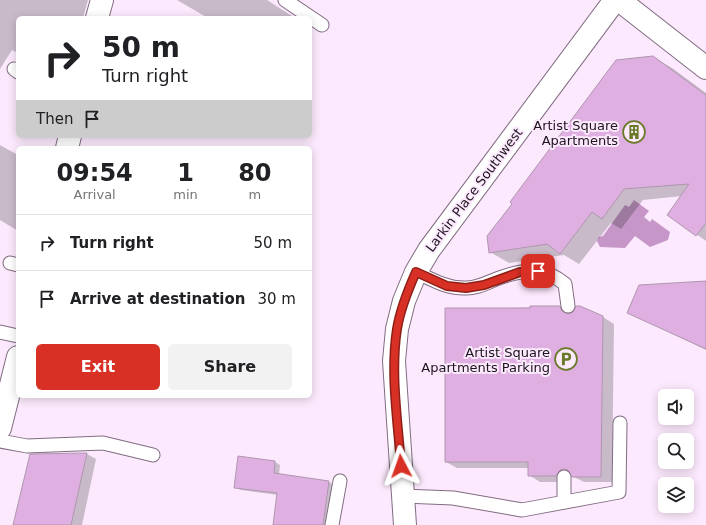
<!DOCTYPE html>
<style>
:root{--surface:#fff;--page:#f2f2f2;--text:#202124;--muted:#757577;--line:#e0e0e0;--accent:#d93025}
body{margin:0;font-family:"DejaVu Sans",sans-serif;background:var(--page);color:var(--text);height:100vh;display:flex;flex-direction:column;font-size:15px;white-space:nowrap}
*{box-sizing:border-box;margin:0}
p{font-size:13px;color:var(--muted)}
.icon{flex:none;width:22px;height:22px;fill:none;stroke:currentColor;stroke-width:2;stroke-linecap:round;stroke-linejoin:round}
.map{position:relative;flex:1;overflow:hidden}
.details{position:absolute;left:16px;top:146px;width:296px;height:252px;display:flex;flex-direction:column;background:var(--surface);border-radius:6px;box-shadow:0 2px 10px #0003}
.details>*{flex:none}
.hud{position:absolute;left:16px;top:16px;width:296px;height:122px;border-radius:6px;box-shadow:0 2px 10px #0003;background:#fff;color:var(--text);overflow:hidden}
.fabs{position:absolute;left:658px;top:389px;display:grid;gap:8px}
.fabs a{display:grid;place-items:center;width:36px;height:36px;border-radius:6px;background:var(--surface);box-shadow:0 2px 10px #0003;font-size:20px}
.pin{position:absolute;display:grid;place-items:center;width:34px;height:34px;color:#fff;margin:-17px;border-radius:8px;box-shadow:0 2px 6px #0006}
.me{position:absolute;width:44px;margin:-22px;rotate:356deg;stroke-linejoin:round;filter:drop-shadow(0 0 3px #0008)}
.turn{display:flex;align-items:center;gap:14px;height:84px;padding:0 20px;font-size:18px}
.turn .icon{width:52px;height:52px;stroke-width:2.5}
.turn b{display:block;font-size:28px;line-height:34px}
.then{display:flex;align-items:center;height:38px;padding:0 20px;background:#0003;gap:8px;font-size:15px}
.eta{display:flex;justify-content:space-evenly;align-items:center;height:68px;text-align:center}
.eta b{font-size:24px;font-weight:600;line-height:28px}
.primary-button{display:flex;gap:8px;margin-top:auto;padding:8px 20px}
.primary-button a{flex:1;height:46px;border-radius:6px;background:var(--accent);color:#fff;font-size:16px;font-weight:600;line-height:46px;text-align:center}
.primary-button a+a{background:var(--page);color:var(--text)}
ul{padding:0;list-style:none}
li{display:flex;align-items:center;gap:12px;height:56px;padding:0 20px;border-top:1px solid var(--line)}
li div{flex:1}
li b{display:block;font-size:15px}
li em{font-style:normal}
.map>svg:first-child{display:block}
.water{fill:#c596c7}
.shadow{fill:#0003}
.building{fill:#e0afe2;stroke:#ae97ae}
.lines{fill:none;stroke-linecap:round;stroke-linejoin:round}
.service-casing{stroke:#816c81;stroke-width:15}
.minor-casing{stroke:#816c81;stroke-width:24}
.tertiary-casing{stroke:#816c81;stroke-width:24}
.service{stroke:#fff;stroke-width:13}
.minor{stroke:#fff;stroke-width:22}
.tertiary{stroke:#fff;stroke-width:22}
.route-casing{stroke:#8d1f18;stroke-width:10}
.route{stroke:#d93025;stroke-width:7}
.labels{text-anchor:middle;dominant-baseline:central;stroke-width:4;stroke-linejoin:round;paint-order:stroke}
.poi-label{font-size:13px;fill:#1c141c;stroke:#fce9fd;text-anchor:end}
.street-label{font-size:13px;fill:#1c141c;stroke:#fce9fd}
</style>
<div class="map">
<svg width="706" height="525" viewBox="0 0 706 525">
<rect width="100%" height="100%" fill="#fce9fd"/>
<!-- water -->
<path class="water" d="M634,200L649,211L644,217L650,222L652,219L670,232L668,240L650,247L635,236L625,248L600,247L597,241L599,237L603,236L625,205L629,207Z"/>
<!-- shadow -->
<g class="shadow">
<path d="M0,0H88L83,18H18V53L12,50L0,69Z"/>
<path d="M177,0H267L295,18H208Z"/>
<path d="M653,57L672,68L706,93V241L669,215L682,196L643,200L621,229L611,223L579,264L564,255L509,263L490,252Z"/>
<path d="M0,145L18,155V231L0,220Z"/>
<path d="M706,282V350L628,312Z"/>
<path d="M560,307L571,314L603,317L614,324L612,482H584L572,476L567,482H540L529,475V468H457L446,462V309Z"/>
<path d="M87,454L96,459L82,525H14Z"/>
<path d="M275,462L280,465L279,475L329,482L334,485L328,525H274L278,495L241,490L235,487Z"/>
</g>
<!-- building -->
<g class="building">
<path d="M653,56L706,95V223L696,236L667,215L689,184L624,189L602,219L592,212L560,254L547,244L489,253L487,236L512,204L510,202L616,60Z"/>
<path d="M706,281V349L627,313L639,285Z"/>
<path d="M530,306H560L562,311L569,314L573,312L576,306H580L603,316L601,477H572L568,470L564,469L560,470L556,476H528V462H445V308H530Z"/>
<path d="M87,453L71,525H13L30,454Z"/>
<path d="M238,456L275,461L274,473L329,481L323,525H273L277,493L234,488Z"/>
</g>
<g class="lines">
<!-- service casing -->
<g class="service-casing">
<g id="service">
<path d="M285,0L322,25"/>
<path d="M14,69L18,72"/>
<path d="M10,263L18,265"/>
<path d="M416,272C431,279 446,288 464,288C477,289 488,282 499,278C523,269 545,267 565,284L568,306"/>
<path d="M0,332L18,336"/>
<path d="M0,441L27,446L103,443L153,455"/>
<path d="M403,496L453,498L522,510L619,492L620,423"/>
<path d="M564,502V477"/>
<path d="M332,525L340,481"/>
</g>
</g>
<!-- minor casing -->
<g class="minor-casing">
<g id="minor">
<path d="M619,0L706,68"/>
<path d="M405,525L394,361L397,329L404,301L416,272L429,250L615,0"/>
</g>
</g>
<!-- tertiary casing -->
<g class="tertiary-casing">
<g id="tertiary">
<path d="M97,18L102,0"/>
<path d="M67,148L70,136"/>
<path d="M0,428L18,357"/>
</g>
</g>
<!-- service -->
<use href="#service" class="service"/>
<!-- minor -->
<use href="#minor" class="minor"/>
<!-- tertiary -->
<use href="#tertiary" class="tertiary"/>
</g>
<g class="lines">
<!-- route casing -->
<g class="route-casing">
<path id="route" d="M401,466C398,421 390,374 397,329C400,310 408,290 416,272L447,286L466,288L484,285L520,272L538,271"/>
</g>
<!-- route -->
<use href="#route" class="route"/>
</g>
<!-- icons -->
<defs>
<g id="building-ring" transform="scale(1.15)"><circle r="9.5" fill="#fce9fd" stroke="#687927" stroke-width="1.5"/><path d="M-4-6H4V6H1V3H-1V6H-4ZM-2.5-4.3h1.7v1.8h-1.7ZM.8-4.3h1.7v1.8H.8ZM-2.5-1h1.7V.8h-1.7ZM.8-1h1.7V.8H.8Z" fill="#687927"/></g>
<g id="parking-ring" transform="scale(1.15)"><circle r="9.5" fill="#fce9fd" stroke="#687927" stroke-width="1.5"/><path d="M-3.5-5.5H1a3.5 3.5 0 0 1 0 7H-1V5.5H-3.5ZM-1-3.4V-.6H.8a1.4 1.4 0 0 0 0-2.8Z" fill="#687927"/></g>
</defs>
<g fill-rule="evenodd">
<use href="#building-ring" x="634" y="132"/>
<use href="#parking-ring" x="566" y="359"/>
</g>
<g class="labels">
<!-- poi labels -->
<g class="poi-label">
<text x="618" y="125">Artist Square<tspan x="618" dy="15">Apartments</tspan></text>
<text x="550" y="352">Artist Square<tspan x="550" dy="15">Apartments Parking</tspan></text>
</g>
<!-- street labels -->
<g class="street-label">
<text transform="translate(474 190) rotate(-53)">Larkin Place Southwest</text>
</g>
</g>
</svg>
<div class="fabs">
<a><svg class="icon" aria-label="sound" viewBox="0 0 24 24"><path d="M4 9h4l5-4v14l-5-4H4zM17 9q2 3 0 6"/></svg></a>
<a><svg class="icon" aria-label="search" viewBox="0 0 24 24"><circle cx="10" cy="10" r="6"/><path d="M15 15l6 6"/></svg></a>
<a><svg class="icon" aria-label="layers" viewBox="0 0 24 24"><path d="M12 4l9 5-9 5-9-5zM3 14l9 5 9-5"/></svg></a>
</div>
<div class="pin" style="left:538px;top:271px;background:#d93025"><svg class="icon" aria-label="arrive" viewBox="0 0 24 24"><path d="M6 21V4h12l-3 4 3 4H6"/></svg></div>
<svg class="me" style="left:401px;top:466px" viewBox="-20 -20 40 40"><path d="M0-17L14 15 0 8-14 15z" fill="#d93025" stroke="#fff" stroke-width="4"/></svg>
<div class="hud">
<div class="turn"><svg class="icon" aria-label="right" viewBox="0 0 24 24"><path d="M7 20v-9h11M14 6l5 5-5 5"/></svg><div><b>50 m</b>Turn right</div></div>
<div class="then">Then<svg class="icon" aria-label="arrive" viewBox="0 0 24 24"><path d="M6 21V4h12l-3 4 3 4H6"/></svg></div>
</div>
<section class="details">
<div class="eta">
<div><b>09:54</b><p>Arrival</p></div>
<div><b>1</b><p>min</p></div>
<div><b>80</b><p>m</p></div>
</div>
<ul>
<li><svg class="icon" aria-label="right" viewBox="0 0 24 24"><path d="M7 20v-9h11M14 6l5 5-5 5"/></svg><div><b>Turn right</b></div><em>50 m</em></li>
<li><svg class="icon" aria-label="arrive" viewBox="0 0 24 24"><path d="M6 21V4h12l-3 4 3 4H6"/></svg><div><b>Arrive at destination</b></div><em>30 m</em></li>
</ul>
<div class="primary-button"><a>Exit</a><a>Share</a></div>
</section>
</div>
